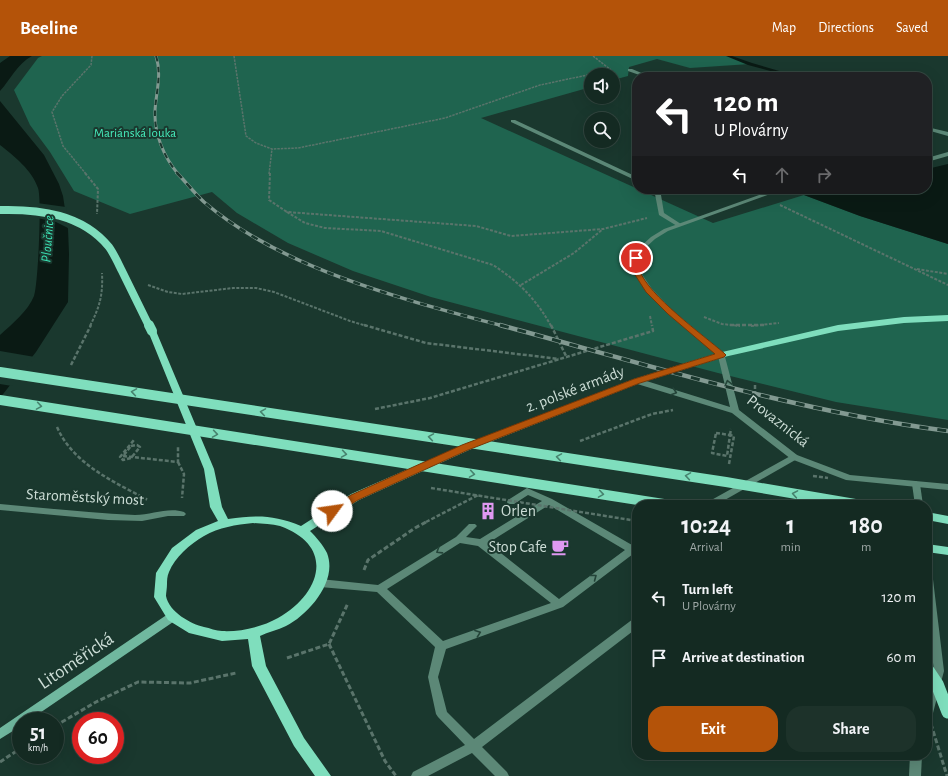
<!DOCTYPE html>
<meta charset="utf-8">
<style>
:root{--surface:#142a22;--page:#1d322a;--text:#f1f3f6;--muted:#9da7a5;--line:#334640;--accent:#b45309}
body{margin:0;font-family:"Alegreya Sans",sans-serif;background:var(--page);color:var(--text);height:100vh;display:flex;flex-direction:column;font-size:15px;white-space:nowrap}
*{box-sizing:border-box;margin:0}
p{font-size:13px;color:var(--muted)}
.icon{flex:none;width:22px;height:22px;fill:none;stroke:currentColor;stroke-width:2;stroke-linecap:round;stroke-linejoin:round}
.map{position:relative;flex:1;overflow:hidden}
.drawer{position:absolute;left:632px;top:444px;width:300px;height:260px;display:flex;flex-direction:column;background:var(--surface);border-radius:16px;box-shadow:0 4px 16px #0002,0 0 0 1px var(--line)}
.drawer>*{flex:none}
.guide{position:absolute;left:632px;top:16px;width:300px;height:122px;border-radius:16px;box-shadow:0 4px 16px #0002,0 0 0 1px var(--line);background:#202124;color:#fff;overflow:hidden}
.fabs{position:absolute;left:584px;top:12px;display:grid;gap:8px}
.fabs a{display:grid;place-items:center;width:36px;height:36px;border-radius:50%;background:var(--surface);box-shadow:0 4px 16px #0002,0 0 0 1px var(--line);font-size:20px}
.speed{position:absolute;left:12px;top:656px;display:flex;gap:8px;font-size:20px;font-weight:700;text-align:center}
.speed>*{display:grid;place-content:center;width:52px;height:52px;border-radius:50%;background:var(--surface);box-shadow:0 4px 16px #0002,0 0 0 1px var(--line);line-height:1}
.speed small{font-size:10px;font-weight:400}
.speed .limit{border:6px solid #d22;background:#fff;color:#111}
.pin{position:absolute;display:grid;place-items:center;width:34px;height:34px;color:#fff;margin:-17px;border:2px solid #fff;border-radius:50%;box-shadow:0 1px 4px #0007}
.me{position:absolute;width:44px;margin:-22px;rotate:59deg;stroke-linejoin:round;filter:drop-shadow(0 0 3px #0008)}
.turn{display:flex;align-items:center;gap:14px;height:84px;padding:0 16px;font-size:18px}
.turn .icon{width:52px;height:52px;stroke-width:2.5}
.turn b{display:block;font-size:28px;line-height:34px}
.lanes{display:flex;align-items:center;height:38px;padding:0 16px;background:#0003;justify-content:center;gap:20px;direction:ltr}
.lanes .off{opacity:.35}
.eta{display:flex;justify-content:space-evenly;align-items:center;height:68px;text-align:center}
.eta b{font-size:24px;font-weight:600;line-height:28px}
.primary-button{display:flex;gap:8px;margin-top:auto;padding:8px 16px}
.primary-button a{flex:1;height:46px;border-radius:16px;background:var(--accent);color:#fff;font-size:16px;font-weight:600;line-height:46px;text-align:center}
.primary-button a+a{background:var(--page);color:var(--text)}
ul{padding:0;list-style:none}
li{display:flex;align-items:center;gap:12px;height:60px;padding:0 16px}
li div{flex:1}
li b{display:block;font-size:15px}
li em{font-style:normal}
header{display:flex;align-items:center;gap:24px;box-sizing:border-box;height:56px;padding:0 20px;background:var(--accent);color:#fff}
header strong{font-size:19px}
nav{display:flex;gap:22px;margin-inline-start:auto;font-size:14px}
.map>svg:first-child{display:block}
.green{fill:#1f644f}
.water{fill:#0a1a14}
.pier{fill:#1a382e}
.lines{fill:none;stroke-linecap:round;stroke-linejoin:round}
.stream{fill:#0a1a14;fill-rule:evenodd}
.path-far3{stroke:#5a746b;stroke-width:1.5;stroke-dasharray:2.5 1;stroke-linecap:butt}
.path-far2{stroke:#5a746b;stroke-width:2;stroke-dasharray:3 1.5;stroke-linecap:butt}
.path-far1{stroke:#5a746b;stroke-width:2.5;stroke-dasharray:4 2;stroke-linecap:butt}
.path{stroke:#5a746b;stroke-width:3;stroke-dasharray:5 2.5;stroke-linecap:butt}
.service{fill:#5c8877;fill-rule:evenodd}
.pedestrian{fill:#5c8877;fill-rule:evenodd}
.minor{fill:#5c8877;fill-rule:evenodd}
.secondary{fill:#70b89f;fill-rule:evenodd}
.primary{fill:#7fdebd;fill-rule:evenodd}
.rail-far2-casing{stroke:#829991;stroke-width:3}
.rail-far1-casing{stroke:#829991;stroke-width:3.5}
.rail-casing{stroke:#829991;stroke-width:4.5}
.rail-far2{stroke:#1a382e;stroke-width:2;stroke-dasharray:5.5;stroke-linecap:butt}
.rail-far1{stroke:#1a382e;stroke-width:2.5;stroke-dasharray:7;stroke-linecap:butt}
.rail{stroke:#1a382e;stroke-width:3;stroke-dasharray:9;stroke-linecap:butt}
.path-bridge-far1{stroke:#5a746b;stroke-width:2.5;stroke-dasharray:4 2;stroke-linecap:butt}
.path-bridge{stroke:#5a746b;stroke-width:3;stroke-dasharray:5 2.5;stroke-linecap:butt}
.primary-bridge-far2{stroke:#7fdebd;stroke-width:8}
.primary-bridge-far1{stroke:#7fdebd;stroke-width:10}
.primary-bridge{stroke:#7fdebd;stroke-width:13}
.oneway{stroke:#244439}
.oneway2{stroke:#47836e}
.route{fill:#b45309;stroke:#753606}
.labels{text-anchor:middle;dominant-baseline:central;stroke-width:4;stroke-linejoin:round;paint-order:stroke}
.far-park-label{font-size:13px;fill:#46ecbc;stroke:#1a382e}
.far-water-label{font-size:14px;font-style:italic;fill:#3ce5b6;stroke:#1a382e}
.street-label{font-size:16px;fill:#ccddd6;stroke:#1a382e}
.poi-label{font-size:16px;fill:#ccddd6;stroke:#1a382e;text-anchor:start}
.near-street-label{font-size:19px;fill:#ccddd6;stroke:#1a382e}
</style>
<header>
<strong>Beeline</strong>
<nav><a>Map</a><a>Directions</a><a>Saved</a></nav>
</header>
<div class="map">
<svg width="948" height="720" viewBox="0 0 948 720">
<rect width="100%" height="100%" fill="#1a382e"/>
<!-- green -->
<path class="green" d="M42,0H728L750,8L690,12L657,3L629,11L628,20L613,24V19H591V31L481,62L713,167L804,139L860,160L948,188V364L836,346L718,317L431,241L353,215L288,187L237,157L212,136L130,158L74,135L50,96L30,69L14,34L38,2Z"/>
<!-- water -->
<g class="water">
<path d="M10,0H32C17,8 11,23 0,35V7Z"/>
<path d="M0,45L44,99L59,128L63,140L68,173L69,198L68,246L36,296L0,342V279C12,268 28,255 34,240C38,230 42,142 38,132C32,114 14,100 0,89Z"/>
<path d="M948,108V188L860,160L804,139L818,133H927V113Z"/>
</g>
<!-- pier -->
<g class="pier">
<path d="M37,147L66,151L70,173L56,166L37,162Z"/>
<path d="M0,295L35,301L12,330L0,328Z"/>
</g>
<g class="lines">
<!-- stream -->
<path class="stream" d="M726,0H732L752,7L800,21H793L748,9Z"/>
<!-- path-far3 -->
<g class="path-far3">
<path d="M234,0L246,80L256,87L272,93L298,92L445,62L540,29L611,14"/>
<path d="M593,0L611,14"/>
<path d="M86,118L63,90L52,56L62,40L91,9L92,0"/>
<path d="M269,118L272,93"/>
</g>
<!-- path-far2 -->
<g class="path-far2">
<path d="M85,117L98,133L97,158"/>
<path d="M270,117L269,144L287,156"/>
<path d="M780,149L948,229"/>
<path d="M917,213L948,218"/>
<path d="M148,229L168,236L182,238L233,232H256L274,236L350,265L367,270"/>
<path d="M521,229L574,197L603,173"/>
<path d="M650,260L652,270"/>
<path d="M704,261L722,268L740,270"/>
<path d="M90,270C100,250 103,239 102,217"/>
<path d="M551,270C537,244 518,225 493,209L381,175L325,172L305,167L287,156L476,170L511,180L603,173L647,162"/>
<path d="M751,270L779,267"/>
</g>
<!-- path-far1 -->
<g class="path-far1">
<path d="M364,269L426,287L559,303"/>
<path d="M551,269L567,302"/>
<path d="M730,269H764"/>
<path d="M71,309L91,269"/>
<path d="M755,329V341L765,356"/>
<path d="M375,353L430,342L653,275L652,269"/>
<path d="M57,371C73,408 114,426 148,444"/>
<path d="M716,377L730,379L727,400L712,397Z"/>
<path d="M730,379L731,373"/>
<path d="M580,385L652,358L673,354"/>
<path d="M124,399L131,390"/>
<path d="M123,400L178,406V391"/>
<path d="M178,406L184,418L182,442"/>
<path d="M729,408L734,380L730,379"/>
<path d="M426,466L478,439"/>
</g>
<!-- path -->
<g class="path">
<path d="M364,514L368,504L415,472L428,465"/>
<path d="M329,588L385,705L396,720"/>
<path d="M287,602L329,588L348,547"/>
<path d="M55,670L96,646L138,626L190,627L236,617"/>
<path d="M0,706L21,692"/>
</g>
<!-- service -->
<g class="service">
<path d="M628,13H632L651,21H645L628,15Z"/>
<path d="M511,64H515L637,121V125L511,66Z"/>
<path d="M927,71L948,76V80L927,74Z"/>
<path d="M654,133H660L664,157L681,168V170H677L659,159Z"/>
<path d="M794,398L797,399L798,401L797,403L716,449H705L706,447Z"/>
<path d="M916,425L920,428L923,449H915L912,428Z"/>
<path d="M527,432L552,443L632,489L637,487V495L563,551L446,593L438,621L447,656L474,683L633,563L637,562V572L482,691L507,716L509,720H495L472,697L428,720H411L413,716L465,689L438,661L436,658L428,621L435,591L377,536L320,531L317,530L315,527L317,524L320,523L378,529L456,481L469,468H475L477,470L466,481L480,483L542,445L528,439L514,448H508L507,446L508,444ZM549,449L625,494L559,543L488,487ZM460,487L478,490L551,547L443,585L387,533Z"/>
<path d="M927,512L930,513L932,515L944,615L933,657L931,660L927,662V638L934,615L927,557Z"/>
<path d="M910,699H922L921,720H909Z"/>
</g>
<!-- pedestrian -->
<path class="pedestrian" d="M0,448C45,452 90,457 135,459C152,459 168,451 184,456L186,458L184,460H168L142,465L108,464L0,454Z"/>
<!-- minor -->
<g class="minor">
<path d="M948,96V100L927,106V102Z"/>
<path d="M776,133H784L668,175L655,183L644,193L639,202V214L652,233L673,255L724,297L739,354L797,399L850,419L948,428V434L846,424L791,403L732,357L634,327L633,325L637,323H640L730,351L718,300L669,257L647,235L633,214V202L640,191L651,181L664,173Z"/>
</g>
<!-- secondary -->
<path class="secondary" d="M172,557L176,558L177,561L176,564L28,665H21V670L0,683V672L168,558Z"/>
<!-- primary -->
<g class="primary">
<path d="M948,259V265L904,267L838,275L724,301L640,327L469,394L359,444L310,475C316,481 323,489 327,497C338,525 309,558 286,570C278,574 268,576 260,580L266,610L304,682L331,720H315L294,690L252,610L248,583L222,585L189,577L168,564L154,541L156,517L172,492L196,474L218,465L210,451L204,413L148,275L149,273H155L156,275L214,413L222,451L228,463C257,459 274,459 301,470L351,438L461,390L634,323L718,297L838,269L904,261ZM253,467C262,468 272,468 280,470C336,490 321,538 278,562C262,571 240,576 222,575C216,575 210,572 204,571C191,568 169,556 166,540C166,537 167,532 167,528C167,525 167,520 169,516C175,501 190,488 204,480C219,471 236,469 253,467Z"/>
<path d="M927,456L948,460V468L927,464Z"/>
<path d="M927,488L948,491V499L927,496Z"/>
</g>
<!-- rail-far2 casing -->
<g class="rail-far2-casing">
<path id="rail-far2" d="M156,0C162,19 156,36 155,55C154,78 164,101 178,118"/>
</g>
<!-- rail-far1 casing -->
<g class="rail-far1-casing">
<path id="rail-far1" d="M177,117C186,126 194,137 204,146C282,213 405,244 503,270"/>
</g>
<!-- rail casing -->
<g class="rail-casing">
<path id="rail" d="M500,269C648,309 795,355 948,375"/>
</g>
<!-- rail-far2 -->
<use href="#rail-far2" class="rail-far2"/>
<!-- rail-far1 -->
<use href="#rail-far1" class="rail-far1"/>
<!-- rail -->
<use href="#rail" class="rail"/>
<!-- path-bridge-far1 -->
<g class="path-bridge-far1">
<path d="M131,390L137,389L140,391L131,402L123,404L120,401L134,384"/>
<path d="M813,420L828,422"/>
<path d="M431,432L637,465"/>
</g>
<!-- path-bridge -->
<path class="path-bridge" d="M931,668L947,720"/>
<!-- primary-bridge-far2 -->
<path class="primary-bridge-far2" d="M0,154C40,153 82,158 109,191C114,198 118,207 122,215C131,233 140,252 149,270"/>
<!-- primary-bridge-far1 -->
<g class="primary-bridge-far1">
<path d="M149,269L152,275"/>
<path d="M0,316L726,426L861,449"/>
<path d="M0,344L670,449"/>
</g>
<!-- primary-bridge -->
<path class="primary-bridge" d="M927,613L937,628L948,656"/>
</g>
<!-- one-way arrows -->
<defs><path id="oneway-chevron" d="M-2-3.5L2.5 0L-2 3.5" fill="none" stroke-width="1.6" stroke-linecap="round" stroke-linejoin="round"/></defs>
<g class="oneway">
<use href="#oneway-chevron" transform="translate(728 327) rotate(-104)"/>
<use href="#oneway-chevron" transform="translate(674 336) rotate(17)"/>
<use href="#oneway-chevron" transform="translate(439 495) rotate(148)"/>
<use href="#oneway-chevron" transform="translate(594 521) rotate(-37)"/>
<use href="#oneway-chevron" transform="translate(478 577) rotate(-20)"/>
</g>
<g class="oneway2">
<use href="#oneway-chevron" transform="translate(134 336) rotate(-171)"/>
<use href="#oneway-chevron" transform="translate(39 350) rotate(9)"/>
<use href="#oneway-chevron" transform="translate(263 356) rotate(-171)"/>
<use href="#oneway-chevron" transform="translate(215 378) rotate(9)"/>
<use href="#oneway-chevron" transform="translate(431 381) rotate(-171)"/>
<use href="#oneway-chevron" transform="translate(344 398) rotate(9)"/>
<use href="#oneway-chevron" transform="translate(559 401) rotate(-171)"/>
<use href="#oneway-chevron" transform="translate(472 418) rotate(9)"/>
<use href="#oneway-chevron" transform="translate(688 420) rotate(-171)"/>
<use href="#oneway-chevron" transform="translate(601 438) rotate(9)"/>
<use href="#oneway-chevron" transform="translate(795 438) rotate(-170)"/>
</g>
<!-- route -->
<path class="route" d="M636,200L640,202C640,206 639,211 640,215C648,239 703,279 724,297L726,299L724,301L640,327L468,394L358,444L336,458H328L327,455L328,453L351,439L462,389L634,323L715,298L668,258L646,236L632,214V202Z"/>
<!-- icons -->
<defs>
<g id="building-bare" transform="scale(1.38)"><path d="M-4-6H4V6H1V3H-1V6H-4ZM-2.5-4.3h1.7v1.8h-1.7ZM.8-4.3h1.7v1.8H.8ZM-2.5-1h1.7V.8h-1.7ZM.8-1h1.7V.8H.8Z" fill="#df98f1" stroke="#1a382e" stroke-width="2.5" paint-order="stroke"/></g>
<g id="cafe-bare" transform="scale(1.38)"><path d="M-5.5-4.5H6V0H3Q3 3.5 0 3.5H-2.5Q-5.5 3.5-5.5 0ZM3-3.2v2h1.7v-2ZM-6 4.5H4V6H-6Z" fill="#df98f1" stroke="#1a382e" stroke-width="2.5" paint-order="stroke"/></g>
</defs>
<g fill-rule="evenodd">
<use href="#building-bare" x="488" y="455"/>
<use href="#cafe-bare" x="560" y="491"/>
</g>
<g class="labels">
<!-- far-park labels -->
<g class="far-park-label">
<text x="135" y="77">Mariánská louka</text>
</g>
<!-- far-water labels -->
<g class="far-water-label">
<text transform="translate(48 183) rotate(-86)">Ploučnice</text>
</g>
<!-- street labels -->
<g class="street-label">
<text transform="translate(575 333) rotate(-21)">2. polské armády</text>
<text transform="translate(778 365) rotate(38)">Provaznická</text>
<text transform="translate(85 441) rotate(3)">Staroměstský most</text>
</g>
<!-- poi labels -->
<g class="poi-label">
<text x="501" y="455">Orlen</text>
<text x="547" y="491" text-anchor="end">Stop Cafe</text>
</g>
<!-- near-street labels -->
<g class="near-street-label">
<text transform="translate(76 605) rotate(-34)">Litoměřická</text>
</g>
</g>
</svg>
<div class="fabs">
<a><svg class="icon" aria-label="sound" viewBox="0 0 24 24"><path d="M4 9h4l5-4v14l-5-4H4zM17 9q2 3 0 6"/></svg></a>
<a><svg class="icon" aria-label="search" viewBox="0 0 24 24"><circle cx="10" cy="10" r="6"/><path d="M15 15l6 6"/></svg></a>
</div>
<div class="speed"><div>51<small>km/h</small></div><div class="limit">60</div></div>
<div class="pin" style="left:636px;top:202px;background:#d93025"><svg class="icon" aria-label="arrive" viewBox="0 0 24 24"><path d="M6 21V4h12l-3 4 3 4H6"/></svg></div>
<svg class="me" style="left:332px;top:455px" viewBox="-20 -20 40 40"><circle r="19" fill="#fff"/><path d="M0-13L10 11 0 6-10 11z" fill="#b45309"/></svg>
<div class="guide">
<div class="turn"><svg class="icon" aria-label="left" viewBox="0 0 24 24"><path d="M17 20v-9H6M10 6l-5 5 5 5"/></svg><div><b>120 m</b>U Plovárny</div></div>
<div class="lanes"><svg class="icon" aria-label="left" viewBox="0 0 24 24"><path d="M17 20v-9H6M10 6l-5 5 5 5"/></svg><svg class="icon off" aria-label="ahead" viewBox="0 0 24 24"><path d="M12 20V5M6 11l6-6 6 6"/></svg><svg class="icon off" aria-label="right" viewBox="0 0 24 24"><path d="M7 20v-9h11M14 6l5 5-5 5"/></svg></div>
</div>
<section class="drawer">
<div class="eta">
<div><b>10:24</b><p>Arrival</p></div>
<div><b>1</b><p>min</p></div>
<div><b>180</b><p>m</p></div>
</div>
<ul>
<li><svg class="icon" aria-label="left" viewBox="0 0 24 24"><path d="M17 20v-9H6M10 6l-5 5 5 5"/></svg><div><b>Turn left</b><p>U Plovárny</p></div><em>120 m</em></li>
<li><svg class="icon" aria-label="arrive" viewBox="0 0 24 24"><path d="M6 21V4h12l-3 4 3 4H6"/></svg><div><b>Arrive at destination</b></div><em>60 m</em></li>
</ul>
<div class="primary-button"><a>Exit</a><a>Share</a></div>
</section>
</div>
